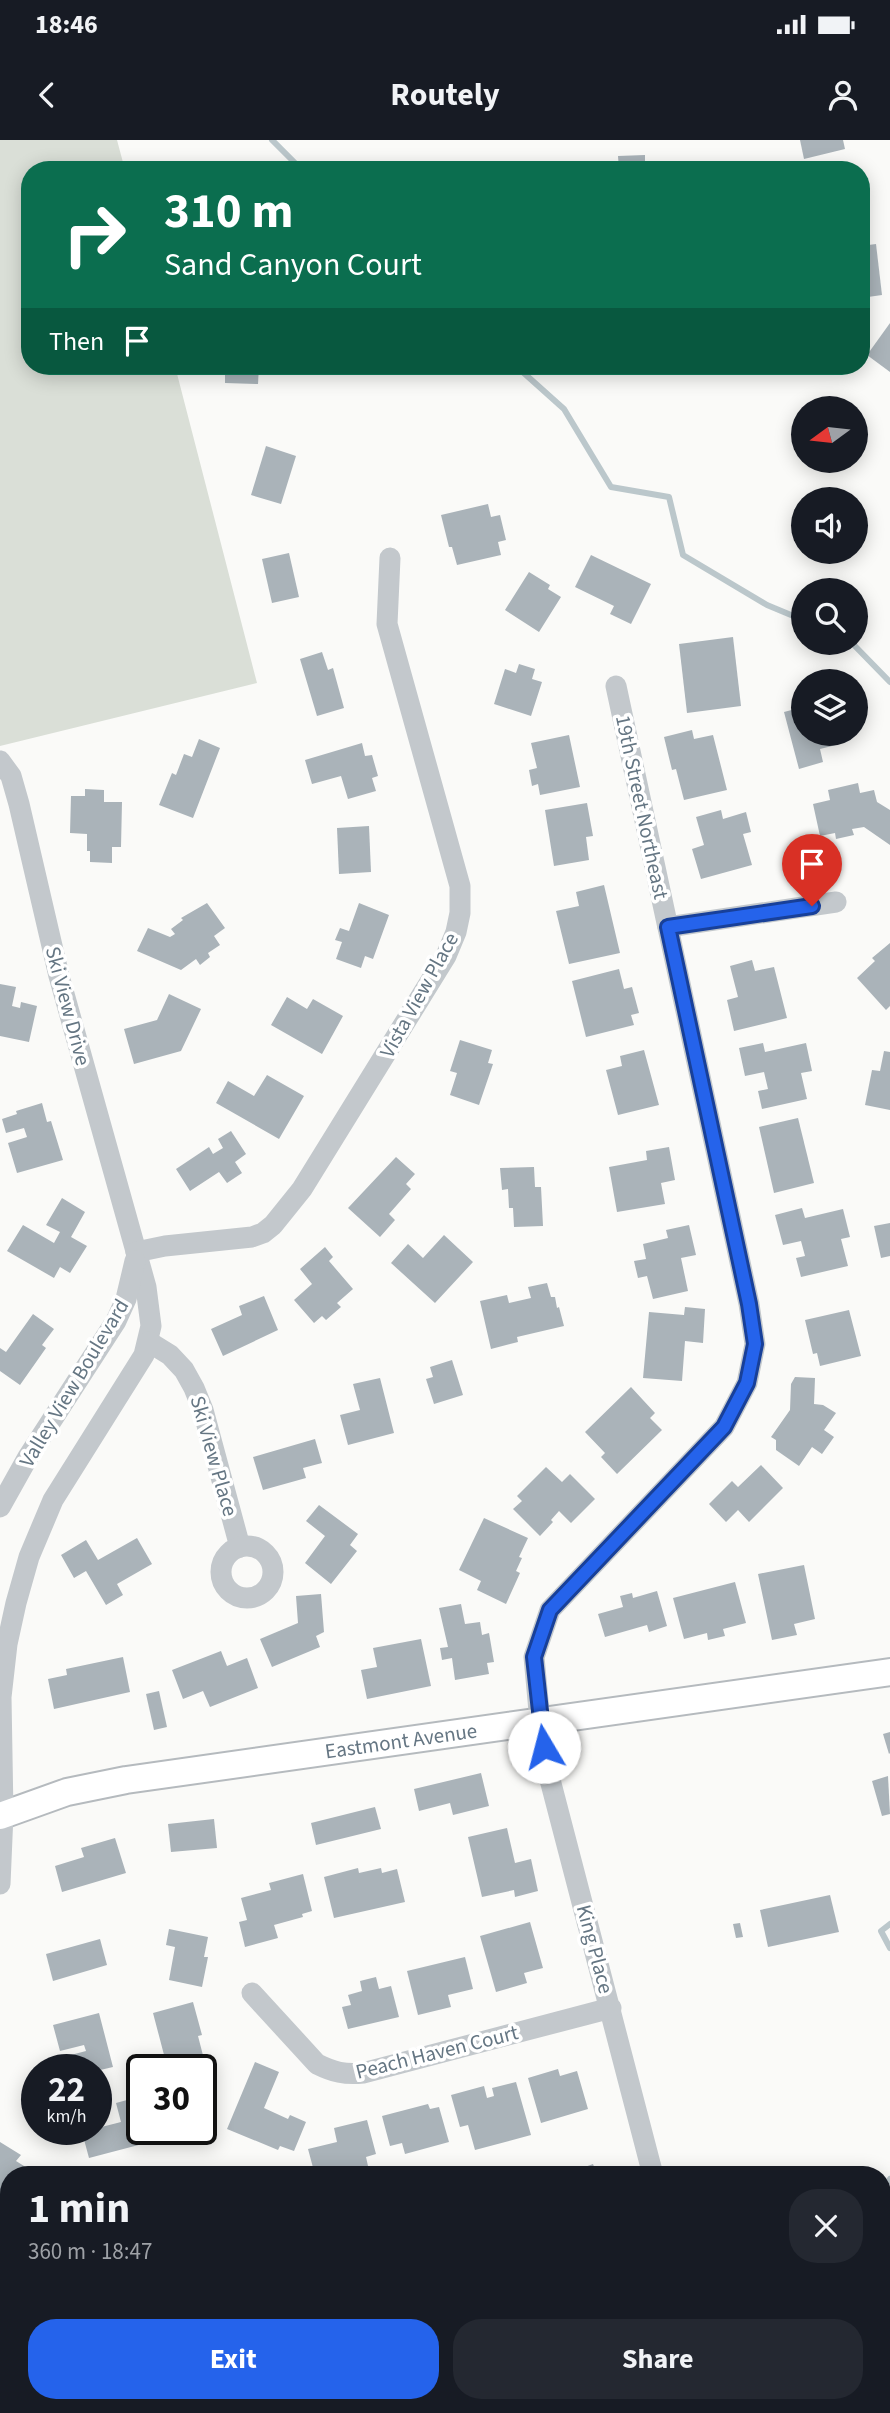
<!DOCTYPE html>
<meta charset="utf-8">
<style>
:root{--surface:#171b24;--page:#242831;--text:#f1f3f6;--muted:#9ea1a6;--accent:#2563eb}
body{margin:0;font-family:"Source Sans 3",sans-serif;background:var(--page);color:var(--text);height:100vh;display:flex;flex-direction:column;font-size:26px;white-space:nowrap}
*{box-sizing:border-box;margin:0}
p{font-size:23px;color:var(--muted)}
.icon{flex:none;width:38px;height:38px;fill:none;stroke:currentColor;stroke-width:2;stroke-linecap:round;stroke-linejoin:round}
.map{position:relative;flex:1;overflow:hidden}
.drawer{position:absolute;left:0px;top:2026px;width:891px;height:247px;display:flex;flex-direction:column;background:var(--surface);border-radius:28px 28px 0 0;box-shadow:0 4px 18px #0003}
.drawer>*{flex:none}
.guide{position:absolute;left:21px;top:21px;width:849px;height:214px;border-radius:28px;box-shadow:0 4px 18px #0003;background:#0b6e4f;color:#fff;overflow:hidden}
.needle{width:46px;rotate:255deg}
.controls{position:absolute;left:791px;top:256px;display:grid;gap:14px}
.controls a{display:grid;place-items:center;width:77px;height:77px;border-radius:50%;background:var(--surface);box-shadow:0 4px 18px #0003;font-size:35px}
.speed{position:absolute;left:21px;top:1914px;display:flex;gap:14px;font-size:35px;font-weight:700;text-align:center}
.speed>*{display:grid;place-content:center;width:91px;height:91px;border-radius:50%;background:var(--surface);box-shadow:0 4px 18px #0003;line-height:1}
.speed small{font-size:18px;font-weight:400}
.speed .limit{border:4px solid #111;border-radius:10px;background:#fff;color:#111}
.pin{position:absolute;display:grid;place-items:center;width:60px;height:60px;color:#fff;margin:-72px -30px;border-radius:50% 50% 50% 0;rotate:-45deg;box-shadow:0 0 7px #0007}
.pin .icon{rotate:45deg}
.me{position:absolute;width:77px;margin:-38px;rotate:352deg;stroke-linejoin:round;filter:drop-shadow(0 0 5px #0008)}
.turn{display:flex;align-items:center;gap:24px;height:147px;padding:0 28px;font-size:32px}
.turn .icon{width:91px;height:91px;stroke-width:2.5}
.turn b{display:block;font-size:49px;line-height:60px}
.then{display:flex;align-items:center;height:66px;padding:0 28px;background:#0003;gap:14px;font-size:26px}
.round{display:grid;place-items:center;flex:none;width:74px;height:74px;border-radius:28px;background:var(--page)}
.head{display:flex;align-items:center;justify-content:space-between;height:119px;padding:0 28px}
h1{font-size:42px;font-weight:700;line-height:52px}
.cta{display:flex;gap:14px;margin-top:auto;padding:14px 28px}
.cta a{flex:1;height:80px;border-radius:28px;background:var(--accent);color:#fff;font-size:28px;font-weight:700;line-height:80px;text-align:center}
.cta a+a{background:var(--page);color:var(--text)}
.status{display:flex;justify-content:space-between;align-items:center;height:49px;padding:0 35px;background:var(--surface);direction:ltr}
.status svg{height:19px;fill:currentColor}
header{display:flex;justify-content:space-between;align-items:center;height:91px;padding:0 28px;background:var(--surface);font-size:32px;font-weight:700}
.map>svg:first-child{display:block}
.green{fill:#dadfd7}
.lines{fill:none;stroke-linecap:round;stroke-linejoin:round}
.stream{stroke:#bbc7cb;stroke-width:6}
.building{fill:#aab3b9}
.major-casing{stroke:#b5babe;stroke-width:30}
.minor{stroke:#c3c8cc;stroke-width:21}
.major{stroke:#fff;stroke-width:26}
.route-casing{stroke:#184099;stroke-width:18}
.route{stroke:#2563eb;stroke-width:12}
.labels{text-anchor:middle;dominant-baseline:central;stroke-width:7;stroke-linejoin:round;paint-order:stroke}
.street-label{font-size:21px;fill:#657683;stroke:#fff}
</style>
<div class="status"><b>18:46</b><svg viewBox="0 0 49 12"><path d="M0 12V9h3v3zM5 12V6h3v6zM10 12V3h3v9zM15 12V0h3v12zM26 1h20v11H26zM47 4h2v5h-2z"/></svg></div>
<header><svg class="icon" aria-label="back" viewBox="0 0 24 24"><path d="M15 5l-7 7 7 7"/></svg>Routely<svg class="icon" aria-label="person" viewBox="0 0 24 24"><circle cx="12" cy="8" r="4"/><path d="M4 21q1-7 8-7t8 7"/></svg></header>
<div class="map">
<svg width="890" height="2273" viewBox="0 0 890 2273">
<rect width="100%" height="100%" fill="#fafaf8"/>
<!-- green -->
<path class="green" d="M0,0H117L125,30H30V226H175L257,543L0,606Z"/>
<g class="lines">
<!-- stream -->
<g class="stream">
<path d="M272,0L302,30"/>
<path d="M516,226L564,269L611,347L669,357L683,415L767,465L803,480"/>
<path d="M851,502L890,542"/>
<path d="M890,1784L881,1791L890,1808"/>
<path d="M882,2050L890,2039"/>
<path d="M826,2273L830,2264"/>
</g>
</g>
<!-- building -->
<g class="building">
<path d="M800,0H843L845,9L804,19Z"/>
<path d="M645,15V30H619L618,16Z"/>
<path d="M876,104L882,155L861,158V106Z"/>
<path d="M890,183V232L867,215Z"/>
<path d="M225,226H259L258,244L225,243Z"/>
<path d="M266,306L296,316L281,364L251,355Z"/>
<path d="M488,364L491,377L500,375L506,400L498,402L501,415L457,425L452,407H449L441,375Z"/>
<path d="M289,413L299,457L272,463L262,419Z"/>
<path d="M591,415L651,444L631,484L610,474L614,466L575,447Z"/>
<path d="M529,432L550,445L548,449L561,457L539,492L505,470Z"/>
<path d="M733,497L741,566L687,573L679,504Z"/>
<path d="M322,512L328,530L333,528L344,568L317,576L300,519Z"/>
<path d="M519,524L535,529L532,539L542,542L531,576L494,564L505,529L516,533Z"/>
<path d="M803,567V593H833L836,605L820,609L823,622L799,629L784,572Z"/>
<path d="M692,590L694,599L713,595L727,650L684,660L676,629L672,630L664,597Z"/>
<path d="M569,595L580,647L540,655L538,644L532,646L529,630L537,628L531,603Z"/>
<path d="M199,599L220,608L193,678L159,665L172,633L176,635L184,614L192,617Z"/>
<path d="M362,603L365,616L372,615L378,636L372,638L376,651L348,659L341,636L312,644L305,620Z"/>
<path d="M858,643L860,653L874,650L877,662L890,670V705L864,687L852,689L854,695L836,699L835,693L820,696L813,664L830,660L828,650Z"/>
<path d="M85,649L104,650V662H122L121,707H112V723L90,722V711H87V694L70,693L71,656H85Z"/>
<path d="M587,663L593,696L586,697L589,720L554,726L545,670Z"/>
<path d="M721,670L723,679L746,672L751,692L743,694L752,725L701,739L692,709L704,705L696,677Z"/>
<path d="M369,686L371,732L339,734L337,688Z"/>
<path d="M604,745L620,813L569,824L556,771L579,766L576,752Z"/>
<path d="M207,763L225,788L214,796L220,805L208,813L210,817L200,825L196,819L181,830L137,811L148,788L170,797L175,794L171,789L183,780L181,778Z"/>
<path d="M359,763L389,775L373,819L365,816L361,828L336,819L342,802L335,800L340,788L349,791Z"/>
<path d="M890,803V866L886,870L857,838L875,821L872,818Z"/>
<path d="M752,820L755,831L774,827L787,878L734,891L727,860L738,857L730,826Z"/>
<path d="M619,829L624,849L632,847L639,873L631,875L634,885L586,897L572,841Z"/>
<path d="M0,844L16,847L12,866L20,868L21,862L37,866L29,902L0,896Z"/>
<path d="M169,854L201,869L181,911L134,924L124,889L157,880Z"/>
<path d="M287,857L307,869L313,859L343,876L322,914L271,885Z"/>
<path d="M460,900L492,910L488,923L493,924L479,965L450,955L457,933L450,931Z"/>
<path d="M763,903L765,912L806,903L812,931L801,933L807,959L762,969L758,951L768,949L764,932L745,936L739,908Z"/>
<path d="M644,910L659,965L618,975L606,930L622,926L620,916Z"/>
<path d="M884,911L890,912V970L865,965L872,930L880,931Z"/>
<path d="M267,935L304,956L279,999L216,963L228,941L254,956Z"/>
<path d="M42,963L47,982L51,981L63,1020L17,1033L8,1003L27,997L24,988L6,993L2,979L17,974L16,971Z"/>
<path d="M798,978L814,1043L774,1053L759,987Z"/>
<path d="M231,991L246,1014L235,1022L242,1033L227,1043L219,1032L190,1051L176,1029L209,1007L213,1014L223,1008L218,999Z"/>
<path d="M669,1007L675,1040L661,1043L665,1064L617,1072L609,1027L647,1020L646,1011Z"/>
<path d="M396,1017L415,1034L406,1044L411,1049L389,1074L395,1080L380,1097L348,1068Z"/>
<path d="M534,1027L535,1047H541L543,1086L514,1087L513,1068H509L508,1049L502,1050L500,1028Z"/>
<path d="M62,1058L85,1072L71,1097L87,1106L70,1133L60,1127L54,1138L7,1111L23,1085L54,1103L60,1092L46,1085Z"/>
<path d="M802,1068L805,1078L843,1069L850,1097L841,1099L848,1126L801,1137L796,1118L805,1116L801,1101L783,1105L775,1075Z"/>
<path d="M890,1083V1116L881,1118L874,1086Z"/>
<path d="M689,1085L696,1115L681,1118L688,1151L653,1159L647,1136L638,1138L634,1121L646,1119L643,1104L668,1098L666,1090Z"/>
<path d="M444,1095L473,1122L435,1163L391,1123L408,1104L423,1118Z"/>
<path d="M325,1107L333,1117L329,1121L353,1149L337,1163L341,1167L326,1180L322,1176L314,1183L294,1160L312,1144L300,1129Z"/>
<path d="M547,1143L551,1157H555L557,1168L559,1167L564,1186L517,1197L518,1202L491,1209L480,1161L507,1155L509,1163L531,1158L528,1147Z"/>
<path d="M264,1156L278,1190L223,1216L211,1189L242,1175L239,1166Z"/>
<path d="M685,1167L705,1169L703,1203L685,1201L682,1241L643,1238L649,1172L684,1175Z"/>
<path d="M849,1170L861,1216L820,1226L817,1213L813,1214L805,1180Z"/>
<path d="M33,1174L54,1189L42,1205L46,1208L20,1245L0,1231V1208L6,1212Z"/>
<path d="M452,1220L463,1255L434,1264L426,1239L433,1237L430,1227Z"/>
<path d="M795,1237L815,1238L814,1264L823,1265L836,1273L824,1290L834,1297L822,1314L812,1307L799,1326L776,1310V1300L771,1297L790,1270L791,1244Z"/>
<path d="M380,1238L394,1293L348,1305L340,1275L360,1270L353,1244Z"/>
<path d="M631,1247L655,1273L650,1278L662,1290L617,1334L601,1317L605,1313L585,1292Z"/>
<path d="M315,1299L322,1323L303,1328L306,1338L263,1350L253,1317Z"/>
<path d="M761,1325L783,1348L749,1382L738,1370L726,1382L709,1364L732,1341L738,1347Z"/>
<path d="M546,1327L562,1342L570,1334L595,1359L571,1383L559,1371L551,1380L553,1382L540,1396L513,1369L522,1361L517,1356Z"/>
<path d="M319,1365L358,1394L350,1405L357,1411L331,1444L305,1423L325,1396L306,1381Z"/>
<path d="M484,1378L528,1398L519,1417L522,1418L516,1431L520,1433L506,1464L477,1450L481,1441L459,1430Z"/>
<path d="M137,1398L152,1424L117,1444L123,1455L106,1465L86,1431L74,1438L61,1415L86,1400L98,1420Z"/>
<path d="M804,1425L815,1479L794,1484L797,1495L772,1500L758,1434Z"/>
<path d="M735,1442L746,1483L723,1489L725,1496L708,1500L707,1493L684,1499L673,1458Z"/>
<path d="M657,1451L667,1486L649,1492L647,1485L605,1497L598,1474L623,1467L620,1456L632,1453L633,1458Z"/>
<path d="M321,1454L324,1492L316,1496L320,1507L272,1527L260,1499L298,1483L296,1456Z"/>
<path d="M461,1464L465,1484L480,1482L482,1495L489,1493L494,1522L487,1523L489,1534L455,1540L452,1518L442,1520L440,1508L448,1507L439,1468Z"/>
<path d="M421,1499L431,1546L367,1559L361,1530L377,1527L373,1508Z"/>
<path d="M221,1511L227,1526L247,1518L258,1548L210,1567L203,1551L183,1559L172,1530Z"/>
<path d="M123,1517L130,1552L54,1569L48,1539L67,1535L66,1529Z"/>
<path d="M159,1551L167,1587L154,1590L146,1554Z"/>
<path d="M890,1592V1613L889,1614L883,1594Z"/>
<path d="M481,1633L489,1666L453,1675L450,1663L419,1671L414,1649Z"/>
<path d="M888,1636L890,1674L882,1676L872,1641Z"/>
<path d="M375,1667L381,1689L316,1705L311,1683Z"/>
<path d="M214,1679L217,1708L171,1712L168,1684Z"/>
<path d="M507,1688L515,1723L531,1719L538,1751L515,1757L514,1750L482,1757L468,1697Z"/>
<path d="M115,1698L126,1733L62,1752L55,1726L84,1717L81,1708Z"/>
<path d="M358,1728L359,1733L381,1728L382,1733L397,1729L405,1762L334,1778L324,1737Z"/>
<path d="M303,1734L312,1771L302,1774L303,1777L274,1785L278,1798L245,1807L239,1782L247,1780L241,1758L271,1750L269,1743Z"/>
<path d="M830,1755L839,1792L768,1807L760,1770Z"/>
<path d="M530,1782L543,1828L524,1833L527,1843L496,1852L480,1796Z"/>
<path d="M740,1783L743,1797L736,1798L733,1784Z"/>
<path d="M169,1789L208,1797L204,1817H208L202,1847L169,1840L175,1807L166,1805Z"/>
<path d="M100,1799L107,1825L53,1841L46,1814Z"/>
<path d="M465,1817L473,1849L448,1855L451,1867L418,1875L407,1831Z"/>
<path d="M376,1837L379,1849L391,1846L399,1877L348,1889L342,1867L351,1865L348,1855L362,1851L360,1841Z"/>
<path d="M193,1862L202,1895L198,1896L206,1927L196,1930H168L153,1873Z"/>
<path d="M99,1873L113,1927L96,1931L70,1930L67,1916L86,1911L84,1905L60,1911L53,1885Z"/>
<path d="M255,1922L279,1932L264,1968L288,1979L290,1975L306,1982L294,2011L280,2006L278,2010L227,1989Z"/>
<path d="M558,1929L560,1936L577,1931L588,1969L541,1983L528,1938Z"/>
<path d="M516,1942L531,1995L475,2010L468,1985L460,1987L451,1955L484,1946L487,1958L494,1956L492,1948Z"/>
<path d="M138,1957L142,1972V1990H146L150,2002L89,2018L82,1992L121,1982L116,1963Z"/>
<path d="M428,1964L430,1969L439,1967L449,2002L405,2014L402,2003L390,2006L382,1976Z"/>
<path d="M367,1980L376,2014L366,2017L370,2035H315L308,2009L337,2002L334,1988Z"/>
<path d="M0,2002L21,2015L16,2021L32,2031L30,2035H9L7,2057L0,2052Z"/>
<path d="M593,2024L597,2035H563Z"/>
<path d="M9,2231V2250H8L3,2234Z"/>
<path d="M21,2264H39V2265L23,2271Z"/>
<path d="M392,2264L396,2273H369Z"/>
<path d="M409,2264L411,2266L422,2264L423,2267L437,2264L440,2273H402L400,2268Z"/>
<path d="M452,2264H502V2265L480,2273H455Z"/>
<path d="M616,2264H629L635,2273H603Z"/>
</g>
<g class="lines">
<!-- major casing -->
<g class="major-casing">
<path id="major" d="M0,1676L67,1652L126,1640L890,1532"/>
</g>
<!-- minor -->
<g class="minor">
<path d="M616,546L749,1164L755,1204L747,1243L724,1287L550,1470L534,1517L540,1582L548,1632L653,2035"/>
<path d="M0,621L11,636L19,664L59,836L146,1147L151,1186L144,1215L53,1360L29,1417L16,1463L7,1504L1,1557L3,1674L0,1744"/>
<path d="M668,787L836,762"/>
<path d="M136,1112L165,1106L252,1097L263,1093L273,1085L302,1049L446,816L456,792L460,773V746L387,484L390,418"/>
<path d="M149,1202L170,1215L184,1230L194,1248L203,1270L240,1407"/>
<path d="M0,1367L28,1317L116,1181L126,1159L135,1121"/>
<circle cx="247" cy="1432" r="26"/>
<path d="M252,1853L317,1924C333,1932 345,1935 363,1933L611,1868"/>
<path d="M211,2273L244,2264"/>
</g>
<!-- major -->
<use href="#major" class="major"/>
</g>
<g class="lines">
<!-- route casing -->
<g class="route-casing">
<path id="route" d="M544,1607L534,1517L550,1470L724,1287L747,1243L755,1204L749,1164L668,787L812,766"/>
</g>
<!-- route -->
<use href="#route" class="route"/>
</g>
<g class="labels">
<!-- street labels -->
<g class="street-label">
<text transform="translate(642 667) rotate(78)">19th Street Northeast</text>
<text transform="translate(419 855) rotate(-61)">Vista View Place</text>
<text transform="translate(68 866) rotate(75)">Ski View Drive</text>
<text transform="translate(74 1243) rotate(-59)">Valley View Boulevard</text>
<text transform="translate(214 1316) rotate(74)">Ski View Place</text>
<text transform="translate(401 1601) rotate(-8)">Eastmont Avenue</text>
<text transform="translate(595 1809) rotate(75)">King Place</text>
<text transform="translate(437 1912) rotate(-14)">Peach Haven Court</text>
</g>
</g>
</svg>
<div class="controls">
<a><svg class="needle" viewBox="-14 -14 28 28"><path d="M0-13l5 13h-10z" fill="#e53935"/><path d="M0 13l5-13h-10z" fill="#9ea1a6"/></svg></a>
<a><svg class="icon" aria-label="sound" viewBox="0 0 24 24"><path d="M4 9h4l5-4v14l-5-4H4zM17 9q2 3 0 6"/></svg></a>
<a><svg class="icon" aria-label="search" viewBox="0 0 24 24"><circle cx="10" cy="10" r="6"/><path d="M15 15l6 6"/></svg></a>
<a><svg class="icon" aria-label="layers" viewBox="0 0 24 24"><path d="M12 4l9 5-9 5-9-5zM3 14l9 5 9-5"/></svg></a>
</div>
<div class="speed"><div>22<small>km/h</small></div><div class="limit">30</div></div>
<div class="pin" style="left:812px;top:766px;background:#d93025"><svg class="icon" aria-label="arrive" viewBox="0 0 24 24"><path d="M6 21V4h12l-3 4 3 4H6"/></svg></div>
<svg class="me" style="left:544px;top:1607px" viewBox="-20 -20 40 40"><circle r="19" fill="#fff"/><path d="M0-13L10 11 0 6-10 11z" fill="#2563eb"/></svg>
<div class="guide">
<div class="turn"><svg class="icon" aria-label="right" viewBox="0 0 24 24"><path d="M7 20v-9h11M14 6l5 5-5 5"/></svg><div><b>310 m</b>Sand Canyon Court</div></div>
<div class="then">Then<svg class="icon" aria-label="arrive" viewBox="0 0 24 24"><path d="M6 21V4h12l-3 4 3 4H6"/></svg></div>
</div>
<section class="drawer">
<div class="head"><div><h1>1 min</h1><p>360 m · 18:47</p></div><a class="round"><svg class="icon" aria-label="close" viewBox="0 0 24 24"><path d="M6 6l12 12M18 6L6 18"/></svg></a></div>
<div class="cta"><a>Exit</a><a>Share</a></div>
</section>
</div>
